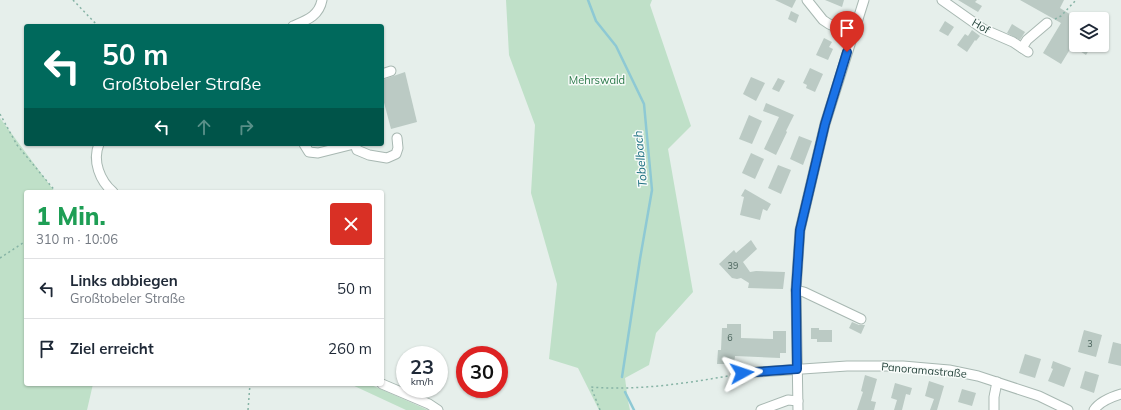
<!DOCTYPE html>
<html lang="de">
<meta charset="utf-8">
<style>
:root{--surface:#fff;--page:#f2f2f3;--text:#1f2937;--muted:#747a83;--line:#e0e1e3}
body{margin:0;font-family:Mulish,sans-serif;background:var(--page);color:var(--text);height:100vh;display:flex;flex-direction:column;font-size:15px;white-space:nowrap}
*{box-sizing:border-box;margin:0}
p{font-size:13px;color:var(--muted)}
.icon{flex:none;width:22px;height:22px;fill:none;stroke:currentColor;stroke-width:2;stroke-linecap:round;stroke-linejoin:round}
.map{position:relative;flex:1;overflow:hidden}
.details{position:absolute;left:24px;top:190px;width:360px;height:196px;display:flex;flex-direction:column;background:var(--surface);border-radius:4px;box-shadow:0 1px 3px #0004}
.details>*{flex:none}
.banner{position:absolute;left:24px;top:24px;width:360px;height:122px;border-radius:4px;box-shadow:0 1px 3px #0004;background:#00695c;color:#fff;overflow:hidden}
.buttons{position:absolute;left:1069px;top:12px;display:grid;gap:8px}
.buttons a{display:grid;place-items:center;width:40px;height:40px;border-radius:4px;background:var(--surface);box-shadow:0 1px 3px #0004;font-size:20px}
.speed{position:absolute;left:396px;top:346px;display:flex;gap:8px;font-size:20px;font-weight:700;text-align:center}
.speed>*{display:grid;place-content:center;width:52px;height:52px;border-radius:50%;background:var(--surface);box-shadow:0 1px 3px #0004;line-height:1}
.speed small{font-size:10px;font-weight:400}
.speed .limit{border:6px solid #d22;background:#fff;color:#111}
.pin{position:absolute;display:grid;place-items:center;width:34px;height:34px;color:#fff;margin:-41px -17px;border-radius:50% 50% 50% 0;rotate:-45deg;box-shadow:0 0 4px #0007}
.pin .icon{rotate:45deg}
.me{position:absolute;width:44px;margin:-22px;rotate:85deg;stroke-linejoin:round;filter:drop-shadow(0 0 3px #0008)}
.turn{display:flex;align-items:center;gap:14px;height:84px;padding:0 12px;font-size:18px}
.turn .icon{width:52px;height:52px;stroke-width:2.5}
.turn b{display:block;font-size:28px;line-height:34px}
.lanes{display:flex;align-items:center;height:38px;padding:0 12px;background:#0003;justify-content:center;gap:20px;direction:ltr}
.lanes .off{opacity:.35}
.round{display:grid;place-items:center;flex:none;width:42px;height:42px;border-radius:4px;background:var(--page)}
.head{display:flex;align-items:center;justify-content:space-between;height:68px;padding:0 12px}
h1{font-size:24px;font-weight:800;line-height:30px;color:#1e9e55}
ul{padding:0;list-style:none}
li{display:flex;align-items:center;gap:12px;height:60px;padding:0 12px;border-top:1px solid var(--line)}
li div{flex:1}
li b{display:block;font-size:15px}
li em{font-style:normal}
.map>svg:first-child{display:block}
.green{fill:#bfe0c8}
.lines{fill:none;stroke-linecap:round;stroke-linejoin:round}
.stream{stroke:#8ec9d4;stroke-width:2.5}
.building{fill:#bbcac4}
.minor-casing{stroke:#a8b8b2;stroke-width:11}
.path{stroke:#86b3a5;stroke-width:1.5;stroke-dasharray:2 3;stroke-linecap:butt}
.minor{stroke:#fff;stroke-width:9}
.route-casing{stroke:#114b97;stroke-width:10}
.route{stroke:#1a73e8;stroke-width:7}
.labels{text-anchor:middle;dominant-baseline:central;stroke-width:3;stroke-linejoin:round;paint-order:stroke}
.number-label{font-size:9px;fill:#4a645c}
.street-label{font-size:11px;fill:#24423a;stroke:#f7fbf9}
.park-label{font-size:11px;fill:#2d7a4b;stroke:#f7fbf9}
.water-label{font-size:12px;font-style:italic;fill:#1c6f80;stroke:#f7fbf9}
</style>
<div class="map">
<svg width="1121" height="410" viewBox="0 0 1121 410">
<rect width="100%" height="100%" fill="#e6efeb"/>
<!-- green -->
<g class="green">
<path d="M506,0H652L650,5L691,126L668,149L693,292L656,333L649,365L625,378L628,401L630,410H599L578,368L549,359L557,284L531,193L535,125L509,55Z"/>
<path d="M0,118L55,192H26V384H93L87,410H0Z"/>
<path d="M350,384H369L428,410H406Z"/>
</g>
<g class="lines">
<!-- stream -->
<g class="stream">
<path d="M588,0L596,21L616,46L644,104L652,190L640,259L622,377"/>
<path d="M625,392L634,410"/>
</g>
</g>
<!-- building -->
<g class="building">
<path d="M775,0H796L792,8Z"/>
<path d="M825,0H844L842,7Z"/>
<path d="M958,0H977L975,2L982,6L978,12Z"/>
<path d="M1020,0H1064L1060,8L1076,18V45H1092L1086,55L1072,46L1061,64L1043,53L1061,23Z"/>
<path d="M791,11L799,15L796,23L788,19Z"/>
<path d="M945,21L954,27L948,36L939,31Z"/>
<path d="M1012,24L1025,32L1020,40L1007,33Z"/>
<path d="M972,30L980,36L976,41L975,40L967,52L957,45L965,34L968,36Z"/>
<path d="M824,38L832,42L829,47L833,49L828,60L816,55Z"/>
<path d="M810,68L823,74L815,92L806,88L807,85L803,83Z"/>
<path d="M405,72L417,122L391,129L382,95V80Z"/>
<path d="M751,77L765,83L756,101L743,94Z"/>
<path d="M778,78L785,81L779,92L772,89Z"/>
<path d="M766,103L794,115L786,131L787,132L776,155L764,149L779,117L763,111Z"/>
<path d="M749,115L762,121L752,144L739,139Z"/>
<path d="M799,136L812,141L803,165L790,159Z"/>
<path d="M751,153L764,159L755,179L742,173Z"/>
<path d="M778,165L791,170L781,194L768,188Z"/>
<path d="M745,189L771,204L767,211L763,209L760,220L740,215L744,197L741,196Z"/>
<path d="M751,240L757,249L743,262L750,272L756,271L785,272L783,289L748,288L749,283L741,278L737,279L732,278L719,264L734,250L736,253Z"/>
<path d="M852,322L859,325H865L861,334L849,328Z"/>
<path d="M727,324H741V338L773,339V331H786V353H780V358L735,356L734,364H717L718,350H721L722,328H727Z"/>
<path d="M811,328H819V330H832V342H817V339H811Z"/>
<path d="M1084,330L1102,335L1096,357L1078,352Z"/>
<path d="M1113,342L1121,344V366L1108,363Z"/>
<path d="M1025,354L1041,359L1035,378L1019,373Z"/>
<path d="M1053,361L1071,368L1064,387L1048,381L1053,369L1051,368Z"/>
<path d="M1085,371L1099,375L1094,393L1080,388Z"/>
<path d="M865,375L877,379L871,401L876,402L874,410H857L863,392L861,391Z"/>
<path d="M929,381L944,386L937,410H930L934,399L925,396Z"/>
<path d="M895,383L912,388L910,395L906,394L902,410H894L897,400L891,398Z"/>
<path d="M962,389L976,393L972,406L958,402Z"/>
</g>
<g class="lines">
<!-- minor casing -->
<g class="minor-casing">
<g id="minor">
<path d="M807,0L823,20L829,24L852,34"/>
<path d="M942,0L983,29L1013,42L1028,52"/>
<path d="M293,26C307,20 319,16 322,0"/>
<path d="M1022,48L1027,40L1047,23"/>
<path d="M382,74L391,71"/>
<path d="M99,144C92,161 100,181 113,192"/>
<path d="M304,144L309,152L318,153L354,144"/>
<path d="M355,144L357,150L369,155L387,158L396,154L398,148L397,138"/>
<path d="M796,290L804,292L861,319"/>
<path d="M742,373L847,366H903L949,370L978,376L1039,396L1068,410"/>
<path d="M382,384L429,404L438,410"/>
<path d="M761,410L788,400L798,401"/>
<path d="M798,410L796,290L800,230L825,124L864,0"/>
<path d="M994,410V397L997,382"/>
<path d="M1094,410C1100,401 1111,397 1121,394"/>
</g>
</g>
<!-- path -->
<g class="path">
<path d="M73,0L98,26"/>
<path d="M1055,19L1061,16L1076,0"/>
<path d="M0,114L17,145L56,192"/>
<path d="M0,258L26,241"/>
<path d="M248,410L250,384"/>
<path d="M600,410L591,387C639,391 687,383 734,375"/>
</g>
<!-- minor -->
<use href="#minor" class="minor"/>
</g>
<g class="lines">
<!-- route casing -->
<g class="route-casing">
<path id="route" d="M742,373L797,369L796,290L800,230L825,124L847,52"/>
</g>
<!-- route -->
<use href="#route" class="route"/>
</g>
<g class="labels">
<!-- number labels -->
<g class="number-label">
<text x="733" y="265">39</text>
<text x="730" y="337">6</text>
<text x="1090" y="343">3</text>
</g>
<!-- street labels -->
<g class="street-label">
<text transform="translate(981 26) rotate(30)">Hof</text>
<text transform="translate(924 370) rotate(5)">Panoramastraße</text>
</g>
<!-- park labels -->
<g class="park-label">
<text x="597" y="80">Mehrswald</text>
</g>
<!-- water labels -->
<g class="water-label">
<text transform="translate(640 159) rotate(-95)">Tobelbach</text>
</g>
</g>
</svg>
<div class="buttons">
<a><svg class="icon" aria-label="layers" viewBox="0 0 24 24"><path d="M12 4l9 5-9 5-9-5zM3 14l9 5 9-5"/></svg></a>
</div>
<div class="speed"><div>23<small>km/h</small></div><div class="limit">30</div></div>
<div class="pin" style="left:847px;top:52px;background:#d93025"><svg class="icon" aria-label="arrive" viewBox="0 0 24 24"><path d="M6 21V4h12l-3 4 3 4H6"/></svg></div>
<svg class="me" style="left:742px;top:373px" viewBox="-20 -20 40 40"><path d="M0-17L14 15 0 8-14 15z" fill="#1a73e8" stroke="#fff" stroke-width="4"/></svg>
<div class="banner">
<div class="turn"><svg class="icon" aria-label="left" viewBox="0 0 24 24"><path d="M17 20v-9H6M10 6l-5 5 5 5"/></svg><div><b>50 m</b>Großtobeler Straße</div></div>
<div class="lanes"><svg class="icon" aria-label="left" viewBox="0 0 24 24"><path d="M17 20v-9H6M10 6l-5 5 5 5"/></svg><svg class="icon off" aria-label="ahead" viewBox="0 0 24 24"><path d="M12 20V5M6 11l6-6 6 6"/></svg><svg class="icon off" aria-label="right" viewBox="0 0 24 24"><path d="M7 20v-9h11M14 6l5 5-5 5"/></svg></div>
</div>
<section class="details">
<div class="head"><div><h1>1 Min.</h1><p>310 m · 10:06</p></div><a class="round" style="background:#d93025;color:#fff"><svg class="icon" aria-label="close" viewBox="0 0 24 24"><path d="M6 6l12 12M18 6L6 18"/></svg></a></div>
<ul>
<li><svg class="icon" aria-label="left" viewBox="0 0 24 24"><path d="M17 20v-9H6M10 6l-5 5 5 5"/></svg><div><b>Links abbiegen</b><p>Großtobeler Straße</p></div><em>50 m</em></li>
<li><svg class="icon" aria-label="arrive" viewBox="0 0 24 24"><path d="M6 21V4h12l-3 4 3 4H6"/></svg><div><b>Ziel erreicht</b></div><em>260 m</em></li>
</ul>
</section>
</div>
